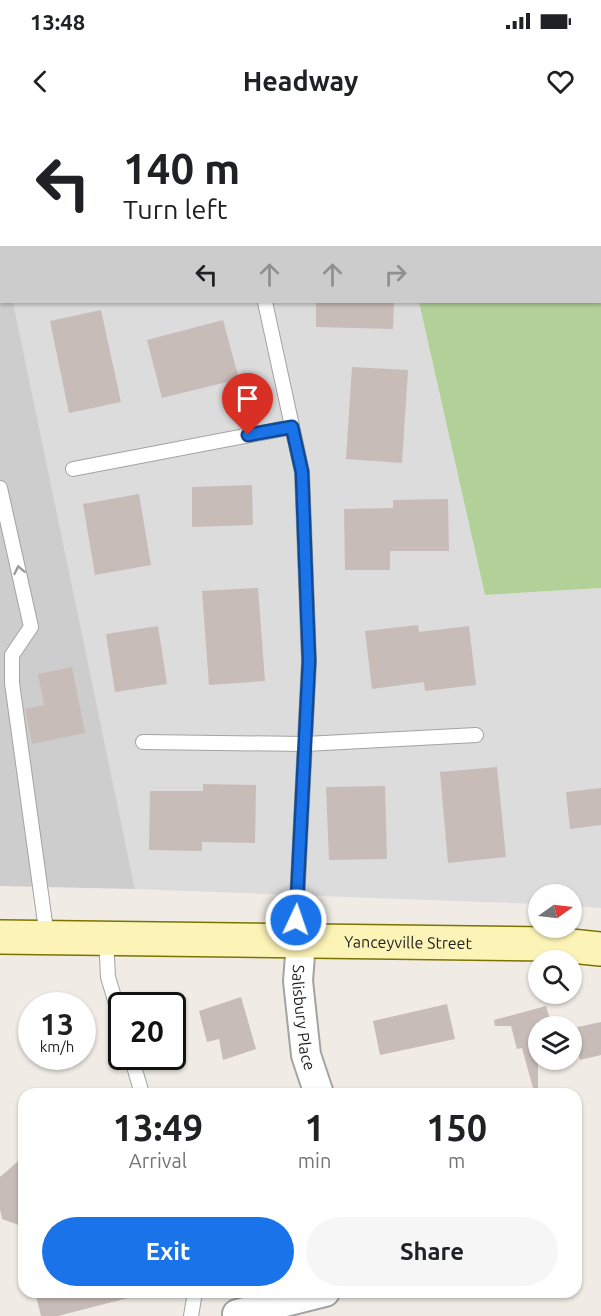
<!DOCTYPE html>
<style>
:root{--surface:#fff;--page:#f6f6f6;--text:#202124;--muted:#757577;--accent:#1a73e8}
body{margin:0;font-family:Ubuntu,sans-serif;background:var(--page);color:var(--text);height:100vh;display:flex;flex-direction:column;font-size:22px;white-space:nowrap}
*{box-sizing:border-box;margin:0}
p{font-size:20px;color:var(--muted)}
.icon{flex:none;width:33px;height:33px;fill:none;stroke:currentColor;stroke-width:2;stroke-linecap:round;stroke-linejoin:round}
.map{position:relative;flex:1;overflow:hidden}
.panel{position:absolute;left:18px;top:968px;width:564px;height:210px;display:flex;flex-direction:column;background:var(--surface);border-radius:18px;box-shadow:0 2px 4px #0004}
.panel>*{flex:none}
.hud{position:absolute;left:0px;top:0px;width:602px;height:183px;box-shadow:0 2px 4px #0004;background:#fff;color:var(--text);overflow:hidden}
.needle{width:39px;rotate:76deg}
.controls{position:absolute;left:528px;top:764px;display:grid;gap:12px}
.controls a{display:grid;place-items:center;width:54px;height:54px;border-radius:50%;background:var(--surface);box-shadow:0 2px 4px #0004;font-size:30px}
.speed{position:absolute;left:18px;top:872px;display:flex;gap:12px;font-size:30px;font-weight:700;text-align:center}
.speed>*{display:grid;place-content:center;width:78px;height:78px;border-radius:50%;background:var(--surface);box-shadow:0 2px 4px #0004;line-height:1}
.speed small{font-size:15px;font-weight:400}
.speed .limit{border:3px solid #111;border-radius:9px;background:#fff;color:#111}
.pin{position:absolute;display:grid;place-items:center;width:51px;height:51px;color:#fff;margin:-62px -26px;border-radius:50% 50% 50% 0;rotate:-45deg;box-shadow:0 0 6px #0007}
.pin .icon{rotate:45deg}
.me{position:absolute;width:66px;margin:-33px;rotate:3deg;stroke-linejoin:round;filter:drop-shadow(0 0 4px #0008)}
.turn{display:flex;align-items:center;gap:21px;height:126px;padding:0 24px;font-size:27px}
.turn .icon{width:78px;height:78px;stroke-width:2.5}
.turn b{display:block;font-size:42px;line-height:51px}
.lanes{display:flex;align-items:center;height:57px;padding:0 24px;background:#0003;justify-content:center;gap:30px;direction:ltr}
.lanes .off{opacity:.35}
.eta{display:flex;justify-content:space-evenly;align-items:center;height:102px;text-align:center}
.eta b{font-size:36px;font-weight:700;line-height:42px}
.button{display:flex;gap:12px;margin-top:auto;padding:12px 24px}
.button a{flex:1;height:69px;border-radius:36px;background:var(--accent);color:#fff;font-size:24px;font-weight:700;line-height:69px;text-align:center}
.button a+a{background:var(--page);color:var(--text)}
.status{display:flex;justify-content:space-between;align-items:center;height:42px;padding:0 30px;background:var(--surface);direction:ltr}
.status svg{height:16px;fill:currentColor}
header{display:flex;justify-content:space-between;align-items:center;height:78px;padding:0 24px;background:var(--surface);font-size:27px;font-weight:700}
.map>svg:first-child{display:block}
.residential{fill:#dddcdc}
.religious{fill:#cdcdcd}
.forest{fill:#b2d198}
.building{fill:#c8bcb8}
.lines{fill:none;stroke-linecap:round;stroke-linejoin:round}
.lane-casing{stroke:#a3a3a3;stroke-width:16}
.street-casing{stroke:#a3a3a3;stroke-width:32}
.secondary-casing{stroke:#7b7401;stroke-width:36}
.lane{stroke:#fff;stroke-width:14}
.street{stroke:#fff;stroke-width:28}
.secondary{stroke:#fcf4b7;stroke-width:33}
.oneway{stroke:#9a9a9a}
.route-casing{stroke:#114b97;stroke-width:15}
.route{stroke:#1a73e8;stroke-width:10}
.labels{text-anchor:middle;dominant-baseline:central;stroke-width:6;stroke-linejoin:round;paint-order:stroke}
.street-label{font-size:16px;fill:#1f1f1f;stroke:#fff}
</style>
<div class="status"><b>13:48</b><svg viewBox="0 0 49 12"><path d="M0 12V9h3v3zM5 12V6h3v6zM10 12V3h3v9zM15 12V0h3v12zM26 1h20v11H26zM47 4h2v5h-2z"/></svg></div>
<header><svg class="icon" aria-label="back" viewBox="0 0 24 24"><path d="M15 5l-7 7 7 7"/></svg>Headway<svg class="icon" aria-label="heart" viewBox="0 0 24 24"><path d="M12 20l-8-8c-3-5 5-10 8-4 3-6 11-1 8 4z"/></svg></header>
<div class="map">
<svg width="601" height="1196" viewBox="0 0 601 1196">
<rect width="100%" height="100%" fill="#f0ebe5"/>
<!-- residential -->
<g class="residential">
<path d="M0,0H378V1L2,2L1,128Z"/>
<path d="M13,182H419L485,475L601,468V788L572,786V774H538V784L135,769Z"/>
</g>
<!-- religious -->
<path class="religious" d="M0,121L2,182H13L135,769L0,766Z"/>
<!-- forest -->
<path class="forest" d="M378,0H601V468L485,475L419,182H600V2Z"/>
<!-- building -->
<g class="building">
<path d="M316,182H394L393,209L316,207Z"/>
<path d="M101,190L121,282L69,293L50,201Z"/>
<path d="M223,200L239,259L162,278L147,220Z"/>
<path d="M352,247L408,250L402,343L346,339Z"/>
<path d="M252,365L253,405L192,407V367Z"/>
<path d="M139,374L151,445L95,455L83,384Z"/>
<path d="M448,379L449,431H390V450H345L344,389L393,388V380Z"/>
<path d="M258,468L265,561L209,565L202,471Z"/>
<path d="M418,505L419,512L469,506L476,565L425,571L424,562L372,569L365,511Z"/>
<path d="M158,506L167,564L115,572L106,514Z"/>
<path d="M72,547L85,613L32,624L25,589L44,585L38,554Z"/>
<path d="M497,647L506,737L448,743L440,652Z"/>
<path d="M203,664L256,665L255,723L202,722V731L149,730L150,671H203Z"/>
<path d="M385,666L387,739L329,740L326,667Z"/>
<path d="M601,668V705L570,709L566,672Z"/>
<path d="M241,877L256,929L223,940L219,919L207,922L199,891Z"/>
<path d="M447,884L455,919L380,935L373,901Z"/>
<path d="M546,886L552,906H538V968H533L522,928L517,929L511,906H495L494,900Z"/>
<path d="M601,902V935L580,940L573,908Z"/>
<path d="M24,1036V1107L2,1099L0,1089V1057Z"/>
<path d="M35,1172H128V1178L58,1196H41Z"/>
</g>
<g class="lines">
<!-- lane casing -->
<g class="lane-casing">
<g id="lane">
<path d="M226,0V2"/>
<path d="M265,182L302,352L309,541L295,822"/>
<path d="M73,349L292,307"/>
<path d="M0,368L31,507L12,535V563L47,817"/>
<path d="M143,622L305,624L476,615"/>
<path d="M106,818L108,857L122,904"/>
<path d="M131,936L142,974"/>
<path d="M191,1196L195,1172"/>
</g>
</g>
<!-- street casing -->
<g class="street-casing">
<g id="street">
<path id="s1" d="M301,822L298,861L306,935L319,974"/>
<path d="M237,1194L325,1172"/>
</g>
</g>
<!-- secondary casing -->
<g class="secondary-casing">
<g id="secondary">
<path id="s2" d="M0,817L552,824L601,829"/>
</g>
</g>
<!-- lane -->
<use href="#lane" class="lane"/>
<!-- street -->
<use href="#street" class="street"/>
<!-- secondary -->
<use href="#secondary" class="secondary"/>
</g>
<!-- one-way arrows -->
<defs><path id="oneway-chevron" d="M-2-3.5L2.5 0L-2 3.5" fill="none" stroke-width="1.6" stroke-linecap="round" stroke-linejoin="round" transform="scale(1.5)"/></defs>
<use class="oneway" href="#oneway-chevron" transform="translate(19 450) rotate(-102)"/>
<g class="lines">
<!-- route casing -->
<g class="route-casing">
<path id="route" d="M248,315L292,307L302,352L309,541L296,800"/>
</g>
<!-- route -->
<use href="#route" class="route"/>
</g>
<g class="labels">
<!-- street labels -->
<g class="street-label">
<text stroke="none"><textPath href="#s2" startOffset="408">Yanceyville Street</textPath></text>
<text stroke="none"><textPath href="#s1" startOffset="76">Salisbury Place</textPath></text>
</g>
</g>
</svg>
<div class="controls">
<a><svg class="needle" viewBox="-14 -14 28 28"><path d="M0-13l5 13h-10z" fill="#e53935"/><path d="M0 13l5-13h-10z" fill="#757577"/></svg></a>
<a><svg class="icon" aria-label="search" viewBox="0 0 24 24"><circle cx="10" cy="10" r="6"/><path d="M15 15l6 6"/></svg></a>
<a><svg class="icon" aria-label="layers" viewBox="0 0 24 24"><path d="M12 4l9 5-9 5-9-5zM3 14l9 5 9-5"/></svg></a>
</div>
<div class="speed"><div>13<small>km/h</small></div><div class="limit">20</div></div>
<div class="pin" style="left:248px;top:315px;background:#d93025"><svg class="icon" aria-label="arrive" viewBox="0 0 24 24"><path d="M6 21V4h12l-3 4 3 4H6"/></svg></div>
<svg class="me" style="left:296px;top:800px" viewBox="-20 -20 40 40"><circle r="17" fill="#1a73e8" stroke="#fff" stroke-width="3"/><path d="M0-11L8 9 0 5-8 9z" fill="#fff"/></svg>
<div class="hud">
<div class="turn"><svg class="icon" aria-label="left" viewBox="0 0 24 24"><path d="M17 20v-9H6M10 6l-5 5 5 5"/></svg><div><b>140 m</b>Turn left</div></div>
<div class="lanes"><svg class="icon" aria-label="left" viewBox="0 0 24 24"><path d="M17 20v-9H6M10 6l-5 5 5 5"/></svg><svg class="icon off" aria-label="ahead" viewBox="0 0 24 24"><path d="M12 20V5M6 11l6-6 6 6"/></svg><svg class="icon off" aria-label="ahead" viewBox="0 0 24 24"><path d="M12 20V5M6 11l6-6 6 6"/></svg><svg class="icon off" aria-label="right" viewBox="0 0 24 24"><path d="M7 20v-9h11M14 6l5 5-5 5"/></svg></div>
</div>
<section class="panel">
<div class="eta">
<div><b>13:49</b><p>Arrival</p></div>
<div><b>1</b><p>min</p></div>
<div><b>150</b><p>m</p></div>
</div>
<div class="button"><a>Exit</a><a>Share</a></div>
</section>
</div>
